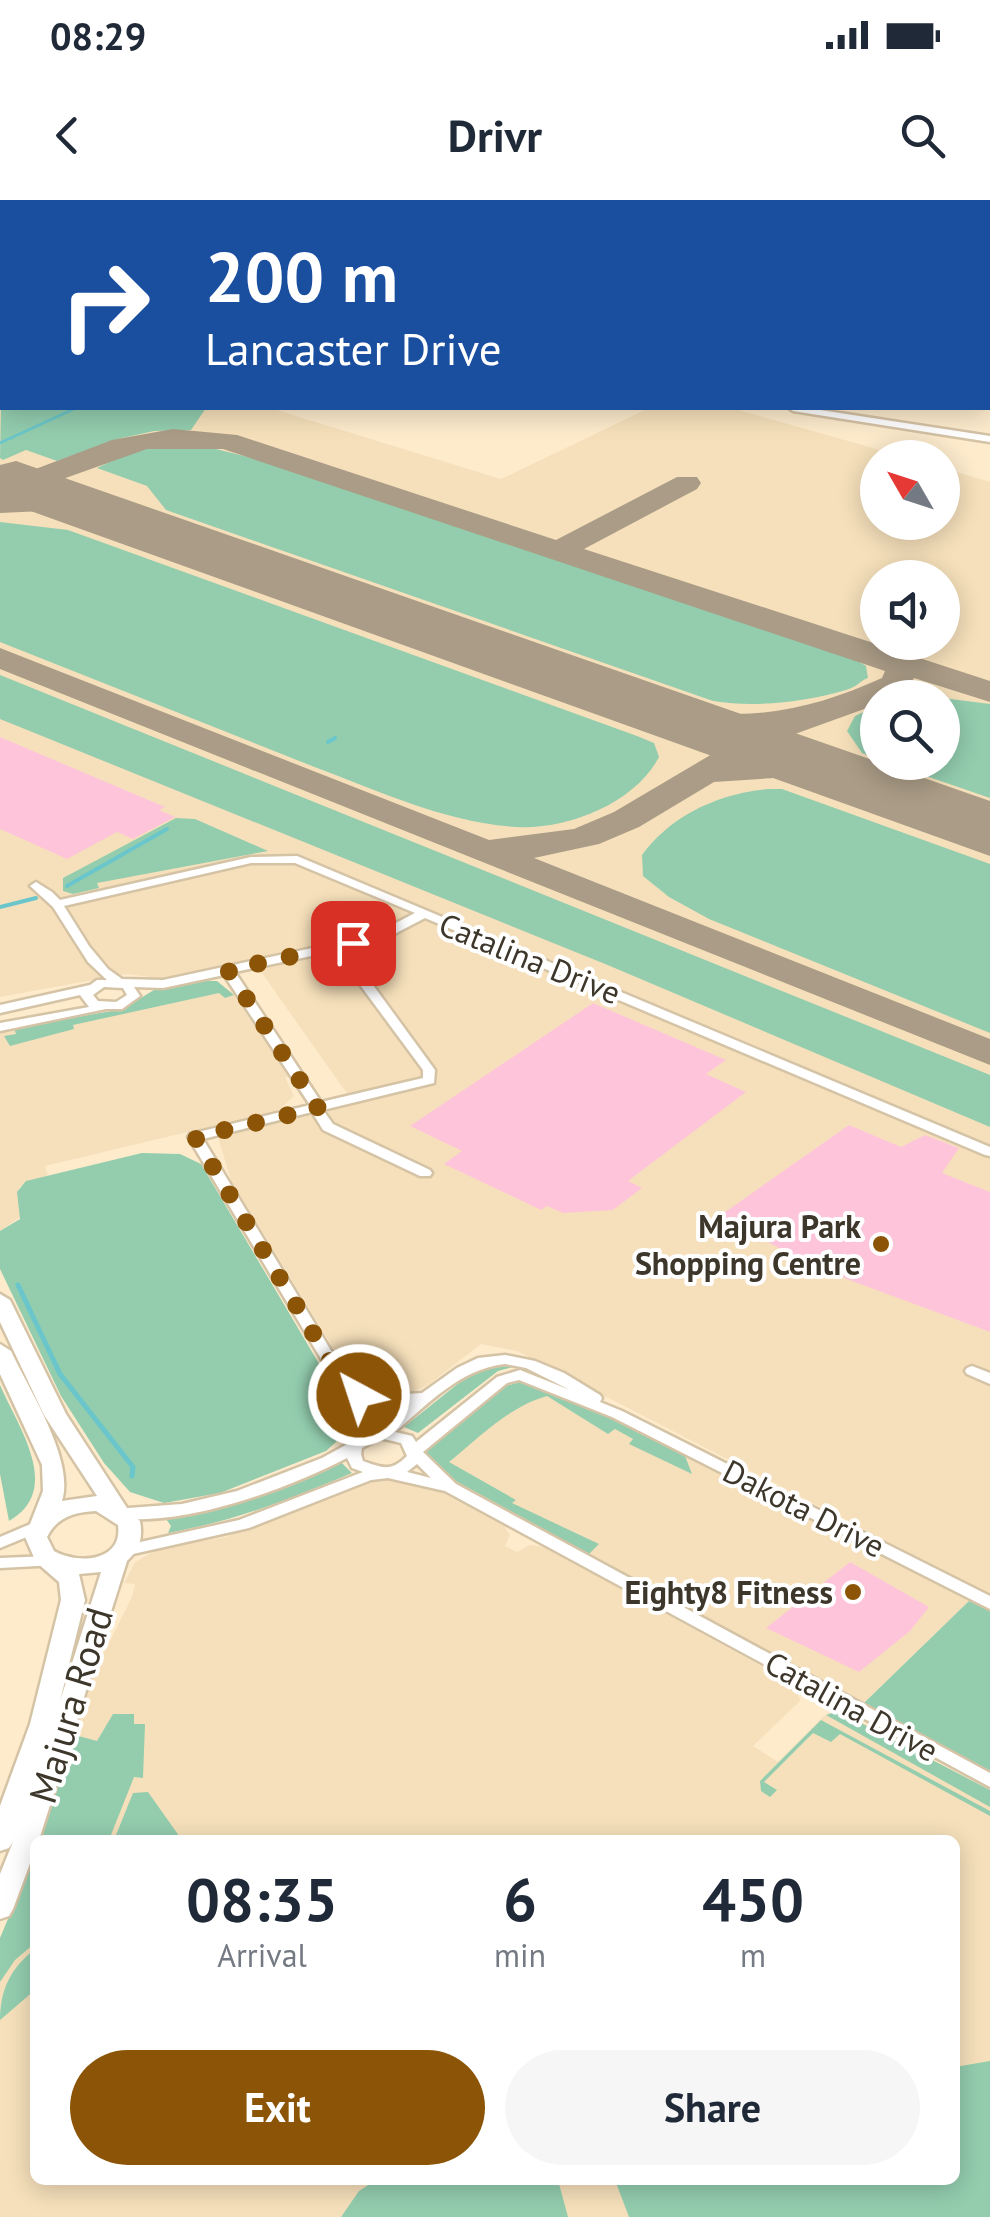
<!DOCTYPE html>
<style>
:root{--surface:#fff;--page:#f6f6f7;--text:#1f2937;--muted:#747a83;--accent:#8b5406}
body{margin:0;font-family:"PT Sans",sans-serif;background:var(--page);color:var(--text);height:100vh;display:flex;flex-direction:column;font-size:38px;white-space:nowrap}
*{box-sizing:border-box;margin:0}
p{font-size:32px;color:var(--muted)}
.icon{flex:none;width:55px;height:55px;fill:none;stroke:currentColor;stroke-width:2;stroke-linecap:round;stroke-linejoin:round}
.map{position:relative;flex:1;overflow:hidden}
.sheet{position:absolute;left:30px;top:1635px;width:930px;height:350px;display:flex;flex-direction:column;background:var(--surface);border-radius:15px;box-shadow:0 5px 25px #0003}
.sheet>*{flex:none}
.top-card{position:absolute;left:0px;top:0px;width:990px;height:210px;box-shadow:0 5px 25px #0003;background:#1a4fa0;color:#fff;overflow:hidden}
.needle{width:65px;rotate:309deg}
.tools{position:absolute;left:860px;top:240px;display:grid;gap:20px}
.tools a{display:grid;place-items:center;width:100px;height:100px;border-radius:50%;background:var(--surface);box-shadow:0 5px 25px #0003;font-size:50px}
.pin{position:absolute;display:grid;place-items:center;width:85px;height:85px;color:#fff;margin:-42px;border-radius:20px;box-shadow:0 5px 15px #0006}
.me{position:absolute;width:110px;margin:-55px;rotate:320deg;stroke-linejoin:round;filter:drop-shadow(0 0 8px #0008)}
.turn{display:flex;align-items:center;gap:35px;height:210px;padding:0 40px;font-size:45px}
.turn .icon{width:130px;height:130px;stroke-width:2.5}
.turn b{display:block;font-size:70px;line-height:85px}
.eta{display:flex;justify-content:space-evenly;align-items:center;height:170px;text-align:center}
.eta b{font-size:60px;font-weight:600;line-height:70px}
.cta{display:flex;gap:20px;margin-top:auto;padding:20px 40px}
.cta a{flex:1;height:115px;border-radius:60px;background:var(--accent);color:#fff;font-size:40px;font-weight:600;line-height:115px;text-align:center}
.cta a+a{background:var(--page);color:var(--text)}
.status{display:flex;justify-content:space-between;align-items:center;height:70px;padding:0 50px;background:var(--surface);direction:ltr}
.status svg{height:28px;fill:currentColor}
header{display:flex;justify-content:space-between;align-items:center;height:130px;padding:0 40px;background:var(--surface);font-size:45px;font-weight:600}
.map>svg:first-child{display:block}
.built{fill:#f6e0bb;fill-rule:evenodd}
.green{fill:#93cdae}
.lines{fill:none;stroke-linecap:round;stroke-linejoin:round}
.stream-far2{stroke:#6ac6ca;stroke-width:2.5}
.stream-far1{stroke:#6ac6ca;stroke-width:4}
.stream{stroke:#6ac6ca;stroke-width:5}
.taxiway{fill:#aa9c86;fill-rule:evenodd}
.runway{fill:#aa9c86;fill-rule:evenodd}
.building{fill:#fec5da}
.street-casing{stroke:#d5c3a6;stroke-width:5}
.secondary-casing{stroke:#d5c3a6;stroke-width:5}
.street{fill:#fff;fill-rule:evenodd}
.secondary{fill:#fff;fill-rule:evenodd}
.route{stroke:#8b5406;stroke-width:18;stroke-dasharray:0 32.4}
.poi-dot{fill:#8b5406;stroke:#fff;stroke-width:4}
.labels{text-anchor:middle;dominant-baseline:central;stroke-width:8;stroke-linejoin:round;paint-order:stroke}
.street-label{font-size:32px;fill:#3d362a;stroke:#fff}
.poi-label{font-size:32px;font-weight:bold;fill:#3d362a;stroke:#fff;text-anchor:end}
.near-street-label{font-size:38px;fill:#3d362a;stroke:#fff}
</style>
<div class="status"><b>08:29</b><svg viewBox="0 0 49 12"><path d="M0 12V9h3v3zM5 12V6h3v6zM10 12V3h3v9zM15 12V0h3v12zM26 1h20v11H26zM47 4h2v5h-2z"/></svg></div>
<header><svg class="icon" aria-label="back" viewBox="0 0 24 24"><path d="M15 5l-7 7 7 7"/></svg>Drivr<svg class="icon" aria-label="search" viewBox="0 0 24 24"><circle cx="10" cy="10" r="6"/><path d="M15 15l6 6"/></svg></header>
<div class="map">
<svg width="990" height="2017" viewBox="0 0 990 2017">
<rect width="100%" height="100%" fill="#fdebcc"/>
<!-- built -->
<g class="built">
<path d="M0,123L2,208H270L501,279L649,208H731L905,257L878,258V322H942L943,268L990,282V1394L517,1151L481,1144L428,1185L405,1195H378L355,1184L231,980L215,928L348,895L252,759L159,778L126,774L0,797ZM878,378H942V442H878ZM878,498H942V562H878Z"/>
<path d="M209,780L231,791L288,877H285L294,896L280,909L268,913L45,966L48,975L19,987L20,1017L0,1031V832L123,809L154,790Z"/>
<path d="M521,1182L605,1215L969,1401L864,1503L441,1273L426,1253L435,1240L505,1186Z"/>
<path d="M393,1278L437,1290L504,1326L510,1335L505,1346L517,1352L530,1345L544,1347L797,1486L800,1501L753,1546L778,1562L824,1516L842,1512L990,1590V2017H0V1738L35,1655V1980H955V1640H41L90,1481L132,1397L135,1384L124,1383L135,1362L160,1348L225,1337L372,1280Z"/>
</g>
<!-- green -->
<g class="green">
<path d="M2,158V208H206L191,230L154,231L118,239L57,261L26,250L3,260L0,258Z"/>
<path d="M164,245L208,247L260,260L846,454L866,466L868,478C859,481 861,485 846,490C805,502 756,508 713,501L166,310L147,286L97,268L133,251Z"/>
<path d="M0,322L68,330L637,536L654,543L659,557C635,603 568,630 516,627C447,623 376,590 312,566C208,525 104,483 0,442Z"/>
<path d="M0,475L990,875V927L610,766L0,519Z"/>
<path d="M943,498L990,504V598L888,563L942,562Z"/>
<path d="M877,506H878L877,559L862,553L847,531L855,516Z"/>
<path d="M769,589H782L990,664V833L709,719L669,697L643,676L642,655C668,619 713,594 769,589Z"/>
<path d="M176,618L195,619L268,651L97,683L99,688L73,694L63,691V678Z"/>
<path d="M191,781H217L234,795L225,798L219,793L73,825L74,829L10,846L4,836L16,834L14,828L123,809L154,790Z"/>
<path d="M142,953L180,954L201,964L347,1211L348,1231L326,1251L220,1293L164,1303L130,1292L104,1263L61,1196L0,1069V1031L20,1019L17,992L26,981Z"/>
<path d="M506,1163L517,1166L498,1171L418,1233L404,1227L470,1174Z"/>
<path d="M521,1182L585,1205L685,1256L692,1274L629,1244L633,1239L615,1229L608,1234L547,1196C509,1207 482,1235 449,1262L516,1300L512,1303L599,1344L589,1354L441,1273L427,1260V1249L435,1240L505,1186Z"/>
<path d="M0,1185C18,1227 64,1290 9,1321L0,1274Z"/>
<path d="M341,1262L352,1273C291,1299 234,1321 168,1333L171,1326L166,1319L242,1302Z"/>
<path d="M969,1401L990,1411V1571L864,1503Z"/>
<path d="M838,1511L990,1590V1607L826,1515Z"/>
<path d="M113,1514H134V1524H145L143,1578L134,1577L109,1640H41L75,1535L97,1541Z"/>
<path d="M821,1520L990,1611V1616L840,1534L831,1542L813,1533L764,1582L777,1590L770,1597L761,1591L760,1581Z"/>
<path d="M148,1592L182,1640H114L133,1593Z"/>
<path d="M35,1655V1743L15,1760L0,1782V1738Z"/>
<path d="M35,1749V1790L0,1820C0,1790 10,1769 35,1749Z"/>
<path d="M990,1861V2017H629L615,1980H955V1867Z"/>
<path d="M376,1980H558L568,2017H341L359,1991Z"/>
</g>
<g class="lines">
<!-- stream-far2 -->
<g class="stream-far2">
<path d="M117,0L121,2"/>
<path d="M354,2L371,0"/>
<path d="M0,243L76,208"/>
</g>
<!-- stream-far1 -->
<g class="stream-far1">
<path d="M328,542L335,538"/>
<path d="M67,686L167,629"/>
<path d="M0,707L36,698"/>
</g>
<!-- stream -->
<path class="stream" d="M18,1085L60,1174L133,1267L132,1276"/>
<!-- taxiway -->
<g class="taxiway">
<path d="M173,229L237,235L556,340L677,277H697L701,283L697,289L584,349L990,481V502L914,478L906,491L878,498V504L795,534L750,559L790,557L866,575L871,582L866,589L854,592L790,577L714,582L639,627L599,644L534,658L990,839V865L0,469V448L489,640L574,629L614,612L746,534L674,529L580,494L575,487L580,480C611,472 653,501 684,508C753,524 820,506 882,478L885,471L223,249H147L32,290L22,293L8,284L12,278L112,240Z"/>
<path d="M43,293L111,307L116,313L101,322L43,311L0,313V295Z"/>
</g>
<!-- runway -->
<path class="runway" d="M16,261L990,601V656L0,300V265Z"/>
</g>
<!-- building -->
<g class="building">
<path d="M0,537L165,607L159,610L175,617L133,639L117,632L67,659L0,629Z"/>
<path d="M593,803L726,860L706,874L746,892L628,981L642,988L613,1010L563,1013L547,1006L541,1010L444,964L462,951L410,926Z"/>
<path d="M849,925L901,947L925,935L959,948L942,973L990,992V1132L825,1071L718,1017Z"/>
<path d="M850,1362L929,1407L910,1431L859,1472L766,1428Z"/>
</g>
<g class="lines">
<!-- street casing -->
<g class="street-casing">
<g id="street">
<rect x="0" y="109" width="2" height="5"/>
<path d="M789,208H807L990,236V242L793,211Z"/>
<path d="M297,656L990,947V956L985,955L425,718L381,741L346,748L435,870L434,883L323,910L333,924L430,970L432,973L430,976H420L323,930L312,912L203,939L350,1182L380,1196L422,1193L457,1168L478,1158L505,1155L535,1161L564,1173L600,1195L602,1198L600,1202L622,1211L990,1396V1409L612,1217L519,1180L507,1183L423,1252L456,1284L990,1573V1587L445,1291L388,1278L371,1280L249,1328L124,1356L118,1355L116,1351L118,1347L239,1320L363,1272L352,1268L347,1258C290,1288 180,1329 115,1317L113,1313L115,1309L182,1304L237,1291L322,1258L373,1230L347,1202L188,937L190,934L310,905L224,775L163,788L134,787L140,796L122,809H106L0,831V823L89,807L80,795L0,813V805L90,785L97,780H107L88,762L53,707L30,686L36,682L52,692L60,700L251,657ZM251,663H295L415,713L373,735L163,780L122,779L108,769L89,746L64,706ZM335,751L423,870V878L321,902L235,772ZM104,787L123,788L127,795L116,802L98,801L93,795ZM505,1164L526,1168L570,1190L520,1170L497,1177L416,1242L412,1236L395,1232C428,1204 460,1169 505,1164ZM359,1198L378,1206L409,1204L385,1224ZM380,1238L401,1243L407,1256C391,1272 383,1268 363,1261L361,1254L362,1248ZM417,1264L431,1278L407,1272Z"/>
<path d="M972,1166L990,1173V1184L967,1174L965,1171L967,1168Z"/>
<path d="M40,1320L46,1321L48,1325L46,1329L0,1348V1337Z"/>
<path d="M50,1356L56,1357L58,1361L56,1365L0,1368V1358Z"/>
</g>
</g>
<!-- secondary casing -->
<g class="secondary-casing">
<path id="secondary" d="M0,1094L10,1100L66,1214L129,1311L140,1321C143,1338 140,1349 127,1361L39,1640H35V1650L13,1709L9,1716L0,1719V1674L13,1642L9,1648L0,1651V1606L30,1524L61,1400L59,1382L36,1362L25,1337L43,1291L42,1265L0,1174V1144L11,1151C29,1190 75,1260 62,1301L97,1296L44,1215L0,1122ZM96,1311L118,1325C123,1361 79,1365 54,1351L47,1337C57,1317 74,1312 96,1311ZM101,1372L60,1501L85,1400L79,1374Z"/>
</g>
<!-- street -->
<use href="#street" class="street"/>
<!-- secondary -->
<use href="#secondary" class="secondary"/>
</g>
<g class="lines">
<!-- route -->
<path class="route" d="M353,743L228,770L318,908L195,937L343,1183L359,1195"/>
</g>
<!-- markers -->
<g class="poi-dot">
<circle cx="881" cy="1044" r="10"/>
<circle cx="853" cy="1392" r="10"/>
</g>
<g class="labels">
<!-- street labels -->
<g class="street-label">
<text transform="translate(530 758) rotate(22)">Catalina Drive</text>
<text transform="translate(804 1308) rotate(27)">Dakota Drive</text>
<text transform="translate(852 1506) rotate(29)">Catalina Drive</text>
</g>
<!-- poi labels -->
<g class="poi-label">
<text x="861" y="1026">Majura Park<tspan x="861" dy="37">Shopping Centre</tspan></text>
<text x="833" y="1392">Eighty8 Fitness</text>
</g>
<!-- near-street labels -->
<g class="near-street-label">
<text transform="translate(70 1505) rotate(-73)">Majura Road</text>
</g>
</g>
</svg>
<div class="tools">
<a><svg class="needle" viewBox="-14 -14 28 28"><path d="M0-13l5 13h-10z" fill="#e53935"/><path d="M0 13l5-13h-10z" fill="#747a83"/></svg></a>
<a><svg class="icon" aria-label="sound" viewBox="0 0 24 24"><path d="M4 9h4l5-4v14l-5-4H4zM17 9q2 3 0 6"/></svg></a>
<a><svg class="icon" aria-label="search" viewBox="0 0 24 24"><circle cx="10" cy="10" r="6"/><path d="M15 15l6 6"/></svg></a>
</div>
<div class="pin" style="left:353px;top:743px;background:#d93025"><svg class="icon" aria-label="arrive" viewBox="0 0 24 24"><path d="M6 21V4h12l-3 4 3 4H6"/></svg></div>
<svg class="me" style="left:359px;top:1195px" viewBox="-20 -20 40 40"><circle r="17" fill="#8b5406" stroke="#fff" stroke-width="3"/><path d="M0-11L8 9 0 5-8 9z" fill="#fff"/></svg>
<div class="top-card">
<div class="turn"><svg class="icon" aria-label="right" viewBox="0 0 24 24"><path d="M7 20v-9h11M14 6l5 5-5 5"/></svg><div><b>200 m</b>Lancaster Drive</div></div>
</div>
<section class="sheet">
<div class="eta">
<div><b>08:35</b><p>Arrival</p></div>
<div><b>6</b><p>min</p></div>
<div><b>450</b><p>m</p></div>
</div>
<div class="cta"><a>Exit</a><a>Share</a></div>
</section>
</div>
